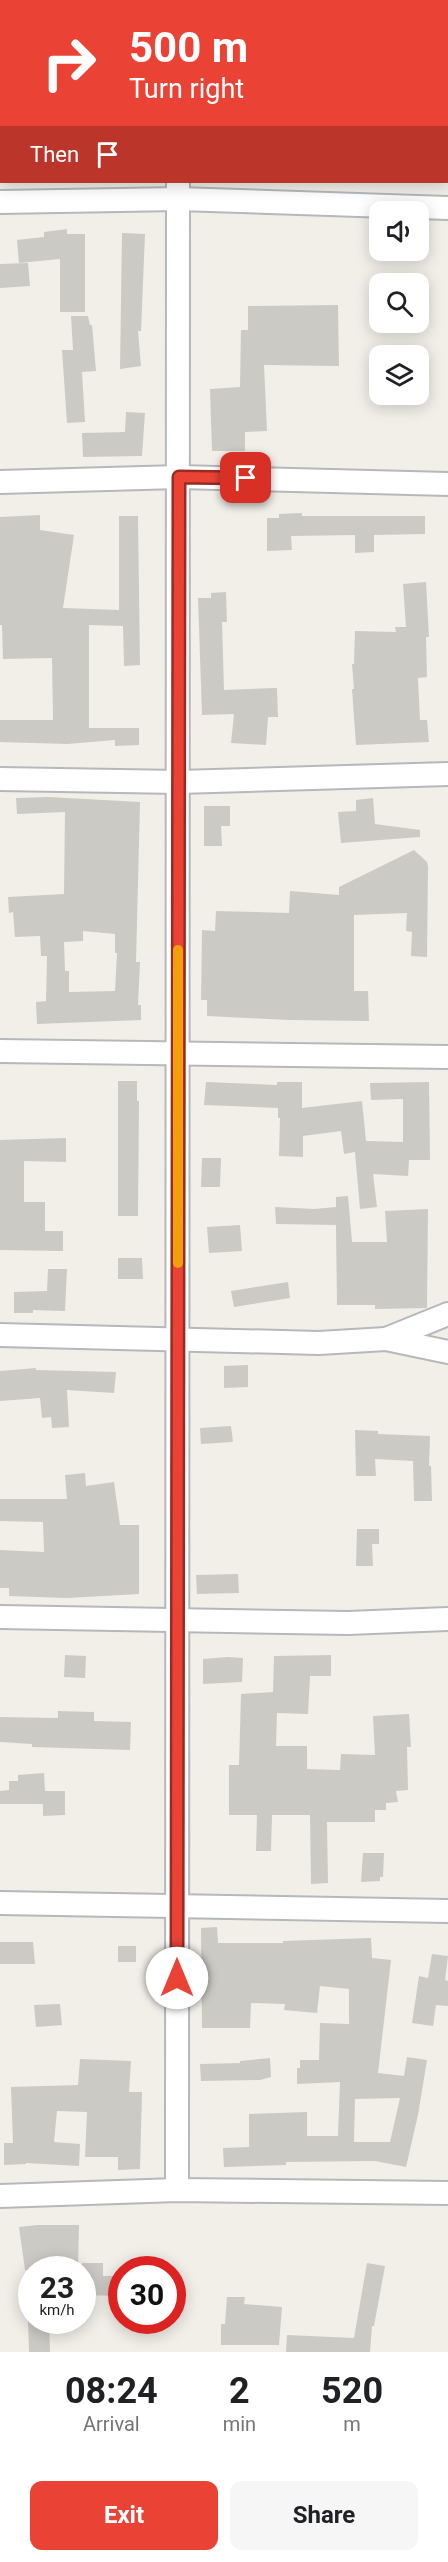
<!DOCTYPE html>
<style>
:root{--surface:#fff;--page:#f6f6f6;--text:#202124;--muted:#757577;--accent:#ea4335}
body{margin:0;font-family:Roboto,sans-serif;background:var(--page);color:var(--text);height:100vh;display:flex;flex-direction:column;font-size:22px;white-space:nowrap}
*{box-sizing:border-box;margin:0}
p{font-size:20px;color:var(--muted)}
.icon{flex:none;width:33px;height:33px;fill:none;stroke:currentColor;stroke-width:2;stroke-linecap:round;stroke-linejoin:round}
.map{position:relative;height:2352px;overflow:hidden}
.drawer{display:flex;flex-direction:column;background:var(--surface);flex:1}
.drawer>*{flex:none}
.hud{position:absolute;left:0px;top:0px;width:448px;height:183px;box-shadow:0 3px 15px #0003;background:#ea4335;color:#fff;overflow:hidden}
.buttons{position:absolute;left:369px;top:201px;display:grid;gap:12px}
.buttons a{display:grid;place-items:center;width:60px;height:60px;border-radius:12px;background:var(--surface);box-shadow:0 3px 15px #0003;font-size:30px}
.speed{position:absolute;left:18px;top:2256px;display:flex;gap:12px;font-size:30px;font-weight:700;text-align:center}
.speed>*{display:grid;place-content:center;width:78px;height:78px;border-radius:50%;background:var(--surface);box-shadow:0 3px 15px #0003;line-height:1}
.speed small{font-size:15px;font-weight:400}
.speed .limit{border:9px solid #d22;background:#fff;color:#111}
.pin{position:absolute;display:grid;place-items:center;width:51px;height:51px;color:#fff;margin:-26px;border-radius:12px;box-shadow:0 3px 9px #0006}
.me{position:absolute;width:66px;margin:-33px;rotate:0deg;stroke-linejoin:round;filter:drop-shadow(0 0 4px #0008)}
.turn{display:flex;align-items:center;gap:21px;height:126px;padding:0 30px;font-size:27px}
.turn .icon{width:78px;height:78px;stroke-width:2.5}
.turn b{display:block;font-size:42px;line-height:51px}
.then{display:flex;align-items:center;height:57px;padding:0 30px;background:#0003;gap:12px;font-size:22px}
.eta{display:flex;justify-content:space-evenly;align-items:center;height:102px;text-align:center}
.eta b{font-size:36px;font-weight:700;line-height:42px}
.cta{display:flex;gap:12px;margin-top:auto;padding:12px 30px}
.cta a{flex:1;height:69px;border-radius:12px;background:var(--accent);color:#fff;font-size:24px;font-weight:700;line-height:69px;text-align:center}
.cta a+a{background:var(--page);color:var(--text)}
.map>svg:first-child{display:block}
.building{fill:#cccac5;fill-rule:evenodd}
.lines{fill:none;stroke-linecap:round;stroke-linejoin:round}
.minor-casing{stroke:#b5b8bc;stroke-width:26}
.minor{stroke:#fff;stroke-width:22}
.route-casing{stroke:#982c22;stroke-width:15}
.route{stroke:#ea4335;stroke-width:10}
.slow{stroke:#f59e0b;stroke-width:10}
</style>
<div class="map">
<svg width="448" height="2352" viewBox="0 0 448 2352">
<rect width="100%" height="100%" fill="#f1efe8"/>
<!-- building -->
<g class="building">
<path d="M67,229V234H85V312H60V259L19,263L17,240L44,237V232Z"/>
<path d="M122,233L145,234L141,331H138L141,366L120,369Z"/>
<path d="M28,263L30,286L0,288V264Z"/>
<path d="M338,305L339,366L264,365L267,431L245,432V451H212L210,389L240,387L241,330H248V306Z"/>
<path d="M71,316H88L90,325H92L96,371L82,372L85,422L67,423L62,350H73Z"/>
<path d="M126,412L145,413L142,456L83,457L82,433L125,432Z"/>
<path d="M302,513V516H425V534L374,535V552L355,553V535L291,536L292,550L267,551V518H279V514Z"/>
<path d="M40,515V530L74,535L63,608L119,610V516H138L140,665L124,666L123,626L89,625V728H139V745L115,746V740L67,744L0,742V720H53L52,658L3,659L2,625H0V517Z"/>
<path d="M426,582L429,637H426L427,677L418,678L420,720H427L429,742L356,745L352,689H354L352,664H354L355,631L396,632L395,627H406L403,584Z"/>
<path d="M226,592L227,622H222L224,690L277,688L278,717H268L266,745L231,743L234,714L202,715L198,598H211V593Z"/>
<path d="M48,797L140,802L136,962H140L138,1005H141V1020L37,1024L36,1002L46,1001L47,956H41L40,936L15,937L13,912L9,913L8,897L64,894L65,812L17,814L16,798ZM83,931L115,934V953H117L115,991L69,992V971H65L64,942L83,941Z"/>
<path d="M373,798L375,824L420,830V837L341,843L338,812L356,811V800Z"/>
<path d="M204,806H230V826H221L222,846H204Z"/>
<path d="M414,850L427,862L428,867L427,957L411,956L412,932L406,931L407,913L354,915V991H368L369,1021L289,1020L207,1016V1000H201L202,930L215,931L216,911L289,913L290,891L339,895V887Z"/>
<path d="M118,1081H137V1101H139L138,1216H118Z"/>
<path d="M206,1082L277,1085V1082H302V1108L362,1101L366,1141L403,1142V1099L371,1100L370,1083L429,1082L430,1160H409L408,1176L373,1174L377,1207L360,1209L355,1152L344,1154L341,1131L303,1136V1157L279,1156L280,1118H278V1108L204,1105Z"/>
<path d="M66,1138V1162L24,1161V1202H45V1231H63V1251L0,1250V1140Z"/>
<path d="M202,1158H221L220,1187H201Z"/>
<path d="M348,1196L352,1242H387L385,1211L428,1209L427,1308L375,1309V1305H337L336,1225L276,1224L275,1207L314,1209L336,1207V1197Z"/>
<path d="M240,1225L242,1251L209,1253L207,1227Z"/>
<path d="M118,1258H142L143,1279H118Z"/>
<path d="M48,1269H67L65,1311L33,1310V1313H14V1292L47,1291Z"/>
<path d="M288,1282L290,1298L234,1307L231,1291Z"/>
<path d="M248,1365V1387L224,1388V1366Z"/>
<path d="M36,1368V1370L116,1372L114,1393L67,1390L69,1427L52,1428L51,1417L42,1418L40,1398L0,1401V1371Z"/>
<path d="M231,1426L233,1442L201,1444L200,1428Z"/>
<path d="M355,1430L378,1431V1434L430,1436L429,1466H431L432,1501H414L413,1461L375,1459L376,1476H356Z"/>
<path d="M85,1473L86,1486L114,1482L120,1525H139V1594L67,1598L9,1596V1588H0V1550L44,1552L43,1522L0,1521V1499H67L65,1475Z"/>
<path d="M357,1529H379V1544H372L373,1566H356Z"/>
<path d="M238,1574L239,1593L197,1594L196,1575Z"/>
<path d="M65,1655L86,1656L85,1678L64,1677Z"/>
<path d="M331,1655V1676H310L308,1714L277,1713L276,1746H307V1769L340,1770L341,1754L375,1755L373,1716L409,1714L411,1747H407L408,1790L396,1791L398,1802L386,1803V1810H375V1822H327L328,1883L311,1884L310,1815H272L271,1851H256L257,1815H229V1765H239L241,1694L273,1692L274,1656Z"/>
<path d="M228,1657L243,1658L242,1682L203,1684V1659Z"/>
<path d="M58,1711L94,1712V1721L131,1722L130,1750L32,1747V1744L0,1742V1717L58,1718Z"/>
<path d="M44,1773L45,1791H65V1815L43,1816V1804H0V1791L9,1790V1781H18V1775Z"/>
<path d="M363,1853H384L383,1877H380V1881L361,1882Z"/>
<path d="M217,1927L218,1943H283V1941L371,1938L372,1958L391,1960L378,2073L404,2076L407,2057L427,2060L418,2115L406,2167L375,2161L286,2162V2165L224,2167L223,2148L249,2147V2114L307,2112V2136H338L340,2082L297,2084V2068H300V2060H319L320,2023L349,2024V1989L320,1986L317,2013L284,2010L285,2004L251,2003L250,2028H202L201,1928ZM400,2098L390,2142H354L355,2099Z"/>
<path d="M0,1942H33L35,1964H0Z"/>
<rect x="118" y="1946" width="18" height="16"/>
<path d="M432,1954L448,1956L445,1980L448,1981V2006L436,2005L433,2026L412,2023L419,1976L428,1978Z"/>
<path d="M60,2004L62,2025L36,2027L34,2005Z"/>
<path d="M270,2058L271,2077L260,2080L201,2081L200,2064L240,2063V2061Z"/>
<path d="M80,2059L131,2061L129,2092H142L140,2169L118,2170V2157H85L87,2112L57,2111L54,2142L80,2144L79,2166L26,2163V2164L4,2165V2143H13L11,2087L78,2085Z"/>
<path d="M38,2225H79L78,2270H25L19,2227Z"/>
<path d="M82,2263H103V2276H122V2296L82,2295Z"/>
<path d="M367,2263L385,2266L374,2326H372L370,2352H286L287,2335L354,2338Z"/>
<path d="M227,2297H245L244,2304L282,2307L279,2345H221V2324H225Z"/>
<path d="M28,2320H49L50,2352H29Z"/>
</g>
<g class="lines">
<!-- minor casing -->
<g class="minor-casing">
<g id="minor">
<path d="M172,0V2"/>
<path d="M0,202L179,199L448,208"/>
<path d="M0,482L179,477L448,484"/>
<path d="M0,779L179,782L448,774"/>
<path d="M0,1051L448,1057"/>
<path d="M0,1335L319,1343L386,1339L448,1352"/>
<path d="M386,1339L448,1314"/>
<path d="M0,1617L348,1623L448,1619"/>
<path d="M0,1903L448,1911"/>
<path d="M177,2190L178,182"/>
<path d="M0,2196L177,2190L448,2193"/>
</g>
</g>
<!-- minor -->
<use href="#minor" class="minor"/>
</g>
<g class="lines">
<!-- route casing -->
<g class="route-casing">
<path id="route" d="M177,1978L179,477L246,478"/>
</g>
<!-- route -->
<use href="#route" class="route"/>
<!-- slow -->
<path class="slow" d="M178,1263V950"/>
</g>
</svg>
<div class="buttons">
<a><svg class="icon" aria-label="sound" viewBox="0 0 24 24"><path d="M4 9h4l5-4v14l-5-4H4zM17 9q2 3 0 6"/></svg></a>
<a><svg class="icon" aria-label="search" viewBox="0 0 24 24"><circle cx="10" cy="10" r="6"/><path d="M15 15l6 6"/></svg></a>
<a><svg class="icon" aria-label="layers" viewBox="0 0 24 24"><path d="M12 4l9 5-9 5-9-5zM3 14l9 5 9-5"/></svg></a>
</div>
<div class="speed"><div>23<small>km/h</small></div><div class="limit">30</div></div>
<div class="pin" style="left:246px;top:478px;background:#d93025"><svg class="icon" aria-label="arrive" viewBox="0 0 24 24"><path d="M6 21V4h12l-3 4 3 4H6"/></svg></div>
<svg class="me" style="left:177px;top:1978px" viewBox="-20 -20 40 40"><circle r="19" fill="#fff"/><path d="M0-13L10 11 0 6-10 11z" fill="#ea4335"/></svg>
<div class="hud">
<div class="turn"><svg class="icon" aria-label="right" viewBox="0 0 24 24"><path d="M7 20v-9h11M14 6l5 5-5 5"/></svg><div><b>500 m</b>Turn right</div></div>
<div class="then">Then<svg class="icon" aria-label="arrive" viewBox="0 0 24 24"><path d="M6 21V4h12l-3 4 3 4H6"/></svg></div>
</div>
</div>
<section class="drawer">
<div class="eta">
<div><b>08:24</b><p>Arrival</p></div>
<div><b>2</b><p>min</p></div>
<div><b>520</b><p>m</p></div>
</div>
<div class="cta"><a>Exit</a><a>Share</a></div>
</section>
